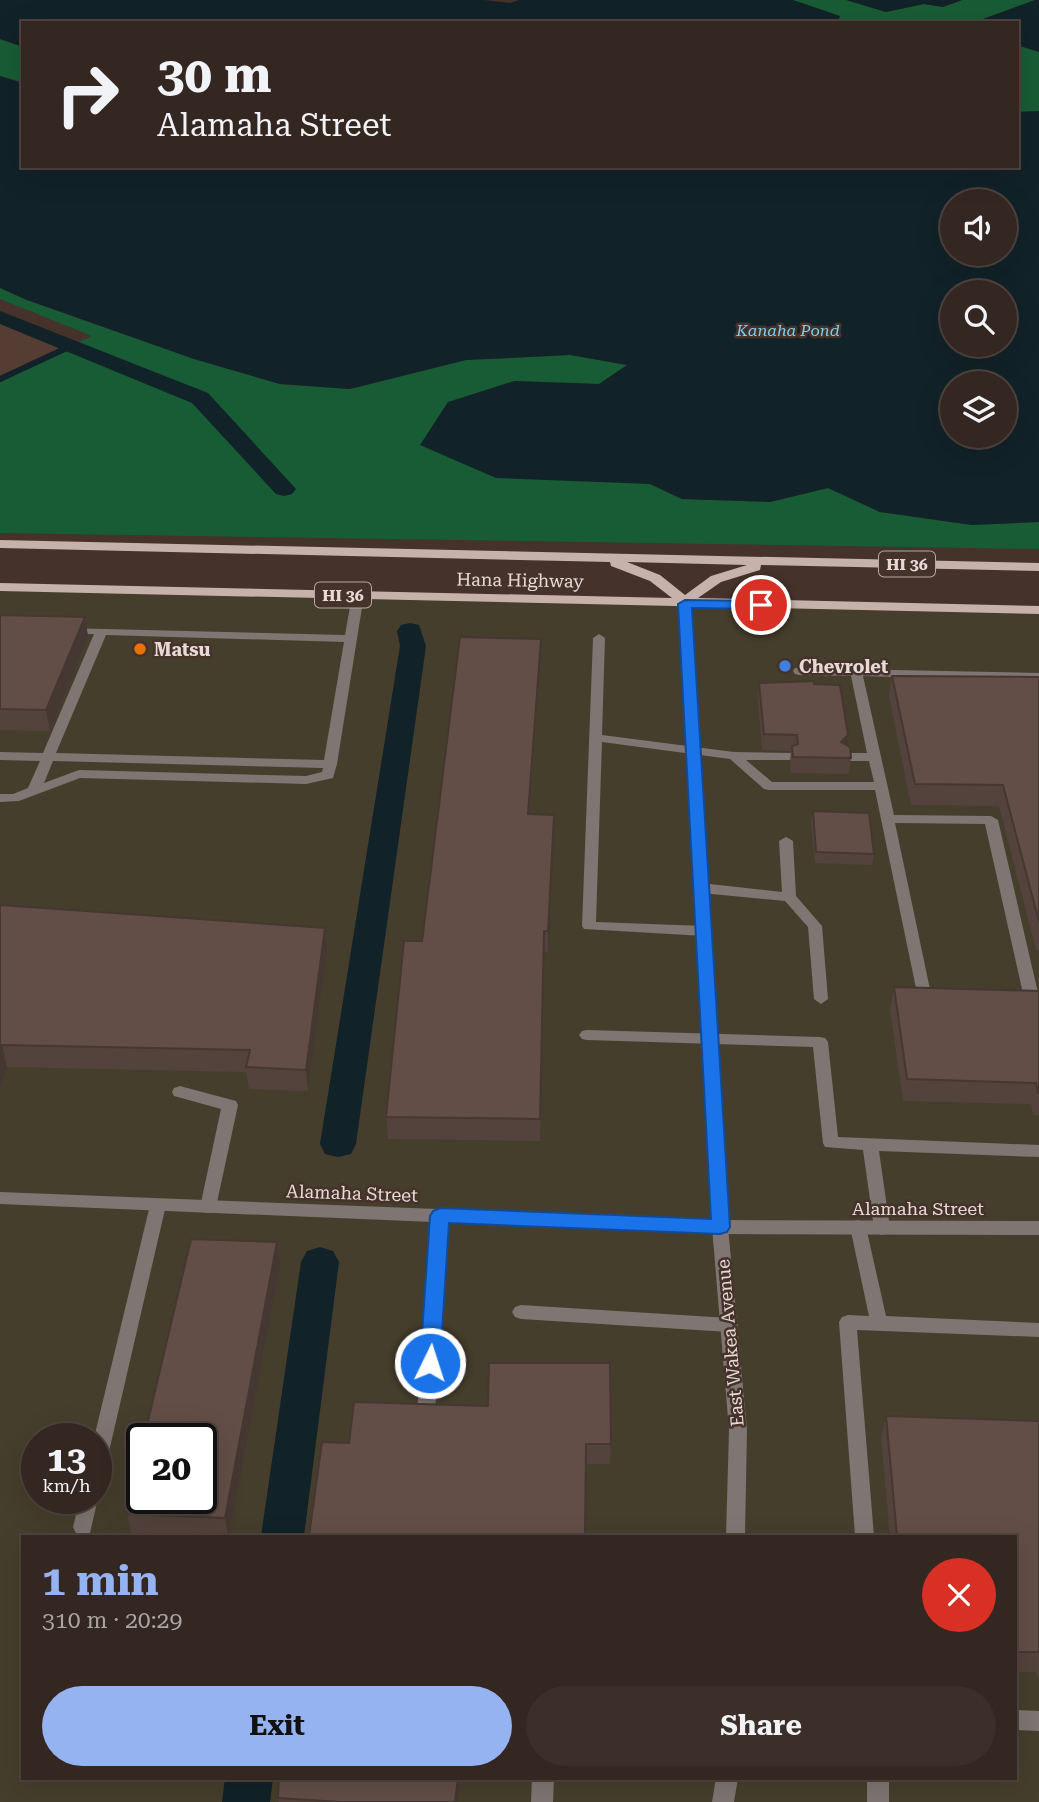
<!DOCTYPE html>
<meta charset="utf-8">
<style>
:root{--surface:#342620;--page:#3c2e29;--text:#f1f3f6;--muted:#a9a5a5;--line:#4e433e;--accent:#95b2f1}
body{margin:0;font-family:"Roboto Serif",serif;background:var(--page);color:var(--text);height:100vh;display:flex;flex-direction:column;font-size:26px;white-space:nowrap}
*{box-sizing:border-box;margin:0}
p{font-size:23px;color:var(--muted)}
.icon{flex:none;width:38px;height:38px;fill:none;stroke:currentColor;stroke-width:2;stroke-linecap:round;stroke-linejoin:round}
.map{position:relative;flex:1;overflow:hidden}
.side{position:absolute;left:21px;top:1535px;width:996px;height:245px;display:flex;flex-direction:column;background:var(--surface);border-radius:0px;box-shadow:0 7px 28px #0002,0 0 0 2px var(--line)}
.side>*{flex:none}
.banner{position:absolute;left:21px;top:21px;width:998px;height:147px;border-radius:0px;box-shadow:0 7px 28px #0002,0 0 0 2px var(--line);background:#342620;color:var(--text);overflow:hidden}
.fabs{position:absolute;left:940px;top:189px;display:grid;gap:14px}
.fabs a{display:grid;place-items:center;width:77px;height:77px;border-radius:50%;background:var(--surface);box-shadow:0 7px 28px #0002,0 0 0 2px var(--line);font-size:35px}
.speed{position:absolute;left:21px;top:1423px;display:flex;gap:14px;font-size:35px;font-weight:700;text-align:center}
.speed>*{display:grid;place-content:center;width:91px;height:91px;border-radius:50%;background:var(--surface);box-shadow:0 7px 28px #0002,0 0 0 2px var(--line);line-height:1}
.speed small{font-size:18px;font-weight:400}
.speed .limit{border:4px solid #111;border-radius:10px;background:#fff;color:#111}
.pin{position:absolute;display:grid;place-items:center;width:60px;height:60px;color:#fff;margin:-30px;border:4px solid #fff;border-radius:50%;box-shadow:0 2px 7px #0007}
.me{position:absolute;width:77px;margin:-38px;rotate:4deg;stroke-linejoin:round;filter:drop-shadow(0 0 5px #0008)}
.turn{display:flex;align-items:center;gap:24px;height:147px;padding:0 21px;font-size:32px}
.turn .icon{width:91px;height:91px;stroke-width:2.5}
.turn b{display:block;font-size:49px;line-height:60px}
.round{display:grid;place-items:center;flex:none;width:74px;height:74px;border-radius:37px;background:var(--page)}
.headline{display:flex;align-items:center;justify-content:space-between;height:119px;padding:0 21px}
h1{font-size:42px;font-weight:700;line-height:52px;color:var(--accent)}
.action{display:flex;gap:14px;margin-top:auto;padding:14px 21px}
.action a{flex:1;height:80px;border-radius:42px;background:var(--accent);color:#111;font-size:28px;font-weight:700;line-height:80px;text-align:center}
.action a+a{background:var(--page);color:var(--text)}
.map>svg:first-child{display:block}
.commercial{fill:#463e2c;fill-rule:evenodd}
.built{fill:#553d33}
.green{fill:#185c35}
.water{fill:#112228;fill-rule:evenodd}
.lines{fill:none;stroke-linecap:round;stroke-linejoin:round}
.stream{stroke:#112228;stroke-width:6}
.canal{fill:#112228;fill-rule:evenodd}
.service{fill:#7f7572;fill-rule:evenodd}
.minor{fill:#7f7572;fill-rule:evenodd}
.tertiary{fill:#7f7572;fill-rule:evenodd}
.primary{fill:#c6b1ab;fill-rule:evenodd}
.wall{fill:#54433c}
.shaded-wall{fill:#453731}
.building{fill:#624e46;stroke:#453731;stroke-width:2}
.route{fill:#1a73e8;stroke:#114b97;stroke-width:2}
.food-dot{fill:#e8710a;stroke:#45322a;stroke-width:2.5}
.shop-dot{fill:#3f7fe0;stroke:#45322a;stroke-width:2.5}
.labels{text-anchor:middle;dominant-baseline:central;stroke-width:5;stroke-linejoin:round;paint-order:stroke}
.far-water-label{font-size:16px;font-style:italic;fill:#7ccff1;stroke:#45322a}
.shield{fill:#45322a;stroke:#b6a8a2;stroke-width:2}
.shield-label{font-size:16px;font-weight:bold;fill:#e7dad6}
.street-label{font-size:18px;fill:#e7dad6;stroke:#45322a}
.poi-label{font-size:18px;font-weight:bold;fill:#e7dad6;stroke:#45322a;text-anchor:start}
</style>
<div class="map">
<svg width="1039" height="1802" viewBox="0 0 1039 1802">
<rect width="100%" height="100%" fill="#45322a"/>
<!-- commercial -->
<path class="commercial" d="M0,585L1039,610V1802H0ZM37,1438H96V1498H37ZM142,1438H201V1498H142ZM23,1536H1015V1778H23Z"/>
<!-- built -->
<path class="built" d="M0,317L71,346L0,379Z"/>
<!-- green -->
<g class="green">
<path d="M793,0H846L886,12L924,4L943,7L962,0H1035L972,23H838L839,16Z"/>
<path d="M0,39L23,47V83L0,76Z"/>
<path d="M1017,45L1039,52V111L1017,112Z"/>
<path d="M0,288L27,300L194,359L280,384L350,389L466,360L570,355L628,365L599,384L514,381L650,484L682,499L770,502L828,488L880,512L972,525L1039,522V549L0,533V379L92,336L0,299Z"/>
</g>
<!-- water -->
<g class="water">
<path d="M0,0H484L510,3L519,0H793L840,16L838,23H23V47L0,39Z"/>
<path d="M846,0H962L943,7L924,4L886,12Z"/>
<path d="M1035,0H1039V52L1017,45V23H972Z"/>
<path d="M0,76L23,83V166H1017V112L1039,111V522L972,525L880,512L828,488L770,502L682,499L650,484L496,478L420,445L448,402L514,381L599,384L627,365L570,355L466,360L350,389L280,384L194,359L27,300L0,288ZM952,201H1004V254H952ZM952,292H1004V345H952ZM952,383H1004V436H952Z"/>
</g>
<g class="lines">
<!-- stream -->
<path class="stream" d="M0,379L71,346"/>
<!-- canal -->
<g class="canal">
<path d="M0,311L208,393L296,489L292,494L284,496L276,494L192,403L0,324Z"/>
<path d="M410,623L419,625L426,646L356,1144L351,1154L338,1157L325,1154L320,1144L400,646L397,631L401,625Z"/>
<path d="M320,1247L333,1251L339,1262L304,1536H261L301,1262L307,1251Z"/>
<path d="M225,1778H273L270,1802H222Z"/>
</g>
<!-- service -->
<g class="service">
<path d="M358,592L364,595L337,764L333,778L306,784L80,778L19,801L0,802V794H13L28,788L40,761L0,760V752L43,753L94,634H68L64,632V628L345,635L352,595ZM106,635L344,642L324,760L56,753ZM53,761L323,768L322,772L306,776L79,770L44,783Z"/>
<path d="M599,634L605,638L602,735L734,752L794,753L795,756L794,759L789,760H746L772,782H874L869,761H847L841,757L847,753H867L851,676L799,675L795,674L793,671L795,668L1039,673V681L863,676L894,815L991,816L998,820L1039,997L1038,1007L1033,1008L1023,1006L1021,1002L1024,998L985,824L895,823L931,994L939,995L941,999L934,1004L920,1002L918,998L875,790H769L764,789L730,759L602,742L596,922L704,926L711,931L704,936L584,929L582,926L593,638Z"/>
<path d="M786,837L793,841L796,896L822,926L828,999L821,1004L814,999L808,927L785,901L701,893L694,888L701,883L782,892L779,841Z"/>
<path d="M587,1030L820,1037L825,1038L828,1042L838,1137L1039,1145V1157L879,1151L890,1228L888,1233L882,1235L876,1233L874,1228L863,1150L825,1147L823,1143L813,1047L587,1040L582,1039L579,1035L582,1031Z"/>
<path d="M180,1086L236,1101L238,1105L216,1207L214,1212L208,1213L202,1212L200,1207L221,1109L174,1096L172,1092L174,1088Z"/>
<path d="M158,1199L164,1200L166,1205L105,1469L103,1475L96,1477V1438H94L150,1205L152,1200Z"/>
<path d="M440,1210L446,1211L448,1216L435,1412L432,1417L426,1420L420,1417L417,1412L432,1216L434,1211Z"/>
<path d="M858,1220L864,1222L866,1227L886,1316L1039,1323V1337L857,1330L874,1536H855L839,1322L842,1317L848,1315L869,1316L850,1227L852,1222Z"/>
<path d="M521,1305L729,1318L735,1320L738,1325L735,1330L729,1332L521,1319L515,1317L512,1312L515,1307Z"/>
<path d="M96,1493L98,1498L90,1533L83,1536L76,1533L73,1527L80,1498H96Z"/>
<path d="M1015,1710L1039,1711V1731L1015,1730Z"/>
<path d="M532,1778H554L553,1802H531Z"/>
<rect x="867" y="1778" width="22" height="24"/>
</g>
<!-- minor -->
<path class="minor" d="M0,1192L720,1220L1039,1221V1235L720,1234L0,1204Z"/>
<!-- tertiary -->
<g class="tertiary">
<path d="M685,601L691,604L728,1227L747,1430L745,1536H726L729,1430L712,1227L679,604Z"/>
<path d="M716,1778H738L734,1802H712Z"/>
</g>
<!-- primary -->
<path class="primary" d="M0,540L1039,563V571L761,565L760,570L721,582L698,598L1039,606V614L0,591V583L672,598L650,581L611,566L610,562L0,548ZM627,562L747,565L711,576L685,595L660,575Z"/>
</g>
<!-- wall -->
<g class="wall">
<path d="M0,615L85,617L88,637L50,731L0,730Z"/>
<path d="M541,639L540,659L530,814L554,815L548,952H544L540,1141L388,1139L386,1117Z"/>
<path d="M892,676L1039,677V950H1036L999,806L911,805L889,696Z"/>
<path d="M759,683L814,684L848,735L846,745L851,758L849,774L791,773L790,762L791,751L762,750L758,699Z"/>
<path d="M813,811L874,854L872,865L815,863L811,822Z"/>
<path d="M0,905L325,928L327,949L308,1091L249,1089L246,1072L7,1067L0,1088Z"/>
<path d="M894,987L1039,991V1115H1033L1031,1104L903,1101L890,1009Z"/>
<path d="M280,1264L229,1536H160L132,1535L127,1514Z"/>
<path d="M886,1416L1039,1421V1681L1036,1672H1015V1536H890L881,1437Z"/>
<path d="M349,1443L611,1444L610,1464H586Z"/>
<path d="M279,1778H460L458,1802H279L278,1798Z"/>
</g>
<!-- shaded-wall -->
<g class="shaded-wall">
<path d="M85,617L88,637L50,731L46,710Z"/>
<path d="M541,639L540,659L528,835V814Z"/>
<path d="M848,735L846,751L841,742Z"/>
<path d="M554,815V836L548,952V931Z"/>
<path d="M325,928L327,949L308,1091L306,1070Z"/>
<path d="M2,1045L7,1067L0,1088V1050Z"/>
<path d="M277,1242L280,1264L229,1536H228L225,1518Z"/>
<path d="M458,1778H460L458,1802H455Z"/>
</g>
<!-- building -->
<g class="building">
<path d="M0,615L85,617L46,710L0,709Z"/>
<path d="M460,637L541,639L528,814L554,815L548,931H544L540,1119L386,1117L404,941H422Z"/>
<path d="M892,676L1039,677V922L1003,785L915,784Z"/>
<path d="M814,681V684L840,685L848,735L841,742L850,747L851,758L793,757L792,746L798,744L797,735L764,734L759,683Z"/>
<path d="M813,811L869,813L874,854L816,852Z"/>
<path d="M0,905L325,928L306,1070L246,1067L250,1050L2,1045L0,1050Z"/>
<path d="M894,987L1039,991V1093H1038L1036,1083L907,1079Z"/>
<path d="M191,1239L277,1242L225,1518L127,1514L142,1449V1498H201V1438H144Z"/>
<path d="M489,1363H610L611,1444H586L585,1536H309L322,1442L349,1443L354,1402L488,1406Z"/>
<path d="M886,1416L1039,1421V1652H1015V1536H897Z"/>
<path d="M279,1778H458L455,1802H340L278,1798Z"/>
</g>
<!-- route -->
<path class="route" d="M685,600L761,601L768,605L761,609L692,608L730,1227L727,1232L720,1234L449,1223L440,1363L437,1369L430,1371L422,1369L420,1363L430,1216L433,1211L440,1208L711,1219L678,604Z"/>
<!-- markers -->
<circle class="food-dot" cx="140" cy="649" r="7"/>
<circle class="shop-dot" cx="785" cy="666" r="7"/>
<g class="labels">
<!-- far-water labels -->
<g class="far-water-label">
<text x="788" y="330">Kanaha Pond</text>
</g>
<!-- shield labels -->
<g class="shield">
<rect x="879" y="551.5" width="56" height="25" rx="5"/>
<rect x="315" y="582.5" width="56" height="25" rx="5"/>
</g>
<g class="shield-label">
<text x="907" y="564">HI 36</text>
<text x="343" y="595">HI 36</text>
</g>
<!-- street labels -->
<g class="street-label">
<text transform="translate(520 580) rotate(1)">Hana Highway</text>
<text transform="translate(352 1193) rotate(2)">Alamaha Street</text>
<text x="918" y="1208">Alamaha Street</text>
<text transform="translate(730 1343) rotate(-95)">East Wakea Avenue</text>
</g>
<!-- poi labels -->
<g class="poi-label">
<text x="154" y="649">Matsu</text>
<text x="799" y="666">Chevrolet</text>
</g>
</g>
</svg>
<div class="fabs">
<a><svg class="icon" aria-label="sound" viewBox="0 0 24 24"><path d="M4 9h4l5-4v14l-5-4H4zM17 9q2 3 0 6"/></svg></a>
<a><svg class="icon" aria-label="search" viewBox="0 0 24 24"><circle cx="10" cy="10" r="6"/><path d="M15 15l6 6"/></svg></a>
<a><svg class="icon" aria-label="layers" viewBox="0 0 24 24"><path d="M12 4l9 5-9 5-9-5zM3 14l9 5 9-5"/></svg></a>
</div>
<div class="speed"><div>13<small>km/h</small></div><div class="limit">20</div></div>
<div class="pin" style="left:761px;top:605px;background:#d93025"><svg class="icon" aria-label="arrive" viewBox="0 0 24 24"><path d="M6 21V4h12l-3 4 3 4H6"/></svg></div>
<svg class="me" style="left:430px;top:1363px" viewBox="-20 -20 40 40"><circle r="17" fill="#1a73e8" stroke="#fff" stroke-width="3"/><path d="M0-11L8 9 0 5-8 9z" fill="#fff"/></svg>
<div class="banner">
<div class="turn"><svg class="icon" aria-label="right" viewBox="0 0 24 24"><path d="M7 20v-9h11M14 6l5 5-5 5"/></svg><div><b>30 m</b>Alamaha Street</div></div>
</div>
<section class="side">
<div class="headline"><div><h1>1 min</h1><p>310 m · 20:29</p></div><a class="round" style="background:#d93025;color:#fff"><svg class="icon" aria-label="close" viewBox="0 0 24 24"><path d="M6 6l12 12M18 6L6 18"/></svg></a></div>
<div class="action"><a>Exit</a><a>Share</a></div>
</section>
</div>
